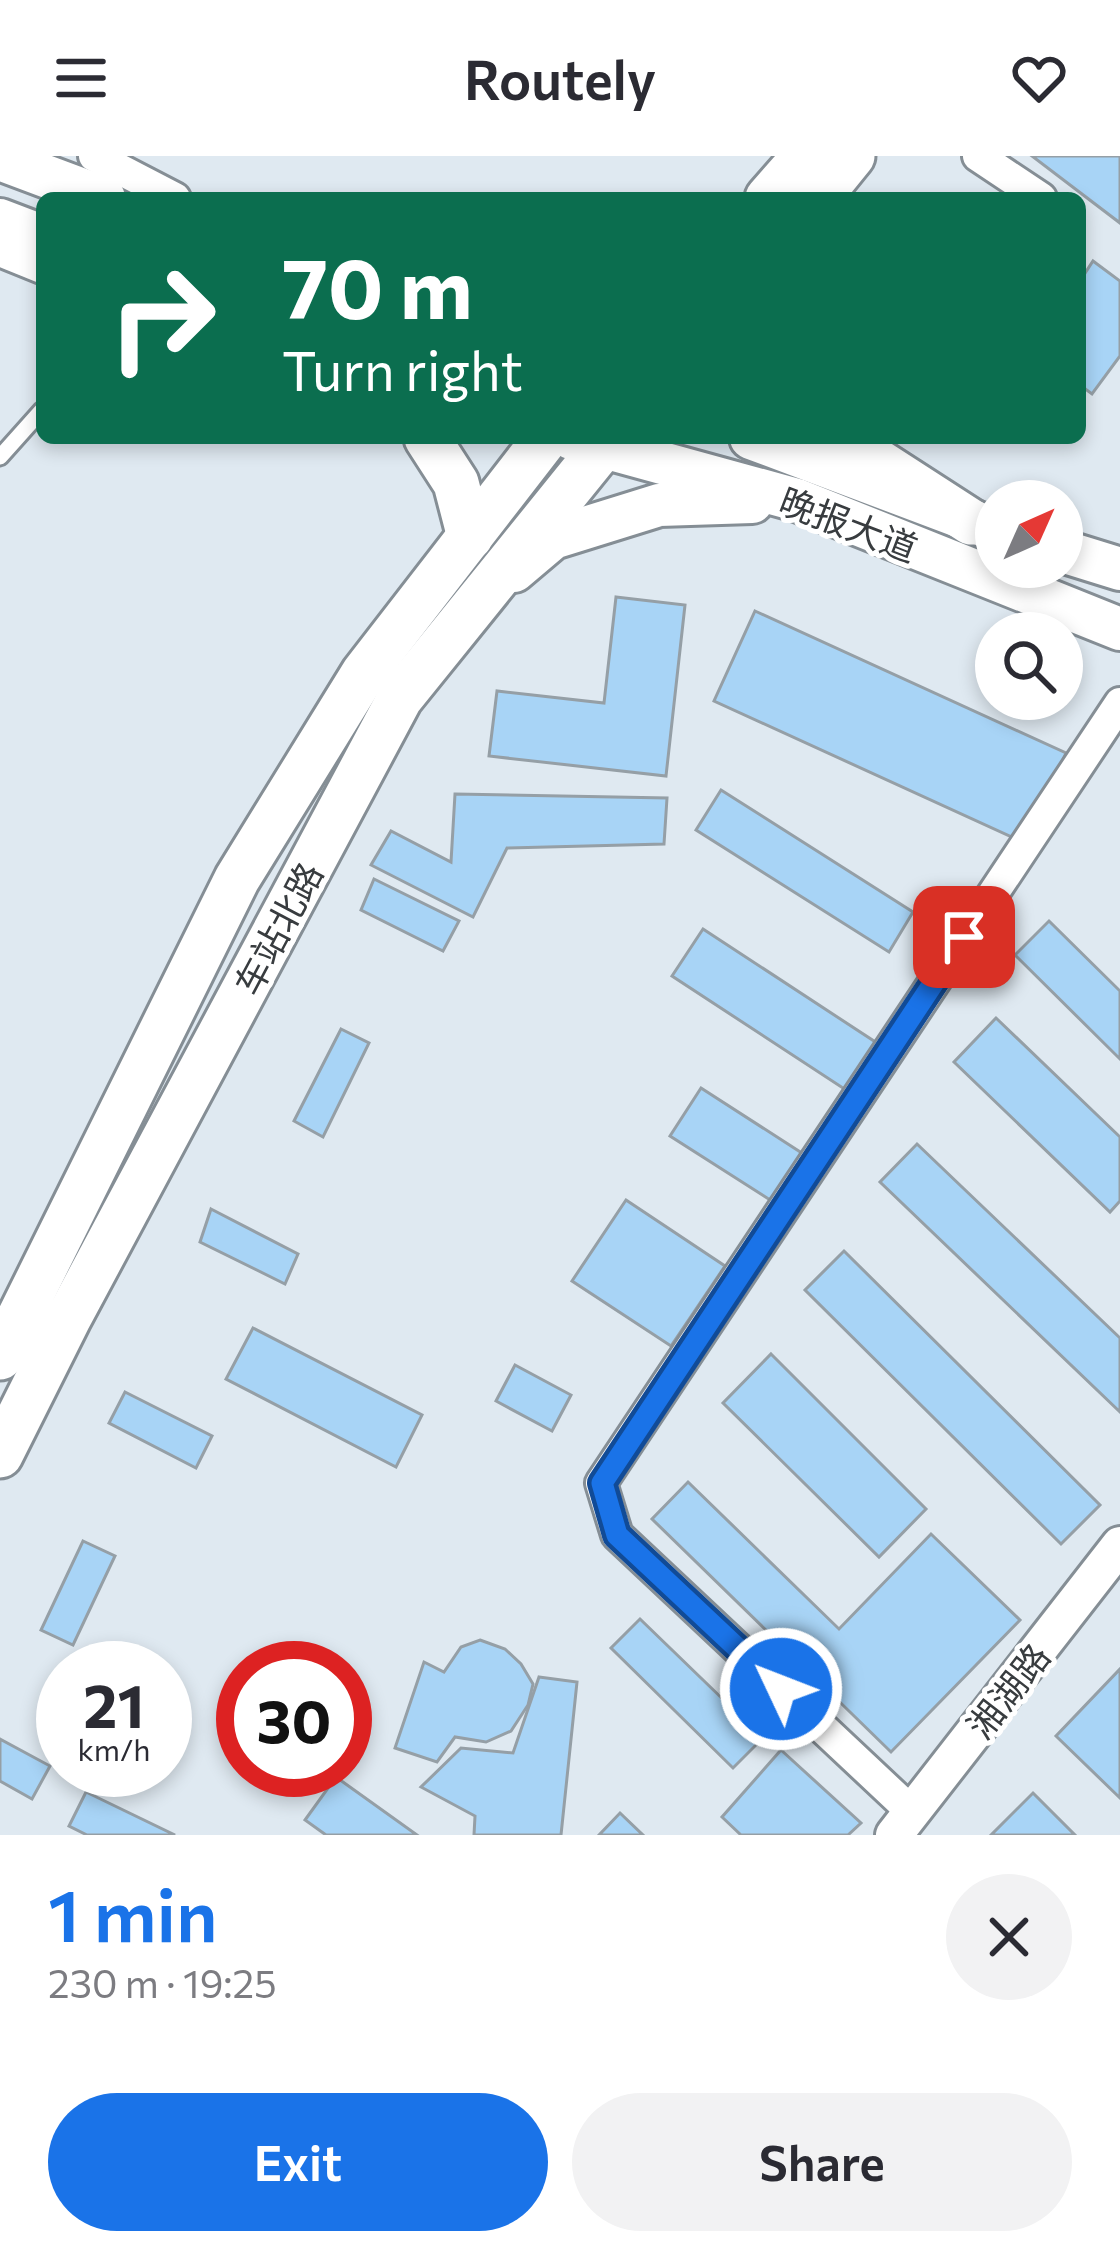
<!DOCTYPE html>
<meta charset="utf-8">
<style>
:root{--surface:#fff;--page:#f2f2f3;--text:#2b2b33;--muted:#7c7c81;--accent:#1a73e8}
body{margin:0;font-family:Commissioner,"Noto Sans SC",sans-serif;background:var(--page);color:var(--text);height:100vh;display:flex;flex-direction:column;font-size:45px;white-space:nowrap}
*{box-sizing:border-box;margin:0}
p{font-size:39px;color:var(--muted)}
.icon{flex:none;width:66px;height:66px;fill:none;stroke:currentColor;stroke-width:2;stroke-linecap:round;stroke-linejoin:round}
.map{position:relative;height:1679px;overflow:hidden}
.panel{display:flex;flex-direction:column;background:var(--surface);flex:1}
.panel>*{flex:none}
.banner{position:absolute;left:36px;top:36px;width:1050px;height:252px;border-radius:18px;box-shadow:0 6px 18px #0003;background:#0b6e4f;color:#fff;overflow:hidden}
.needle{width:78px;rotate:45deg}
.buttons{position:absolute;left:975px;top:324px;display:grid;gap:24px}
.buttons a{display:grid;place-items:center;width:108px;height:108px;border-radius:50%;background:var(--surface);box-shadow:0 6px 18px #0003;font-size:60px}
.speed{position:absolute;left:36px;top:1485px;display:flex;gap:24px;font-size:60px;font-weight:700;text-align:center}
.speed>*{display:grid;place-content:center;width:156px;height:156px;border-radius:50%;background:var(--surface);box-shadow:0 6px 18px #0003;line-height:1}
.speed small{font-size:30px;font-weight:400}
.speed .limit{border:18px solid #d22;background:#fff;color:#111}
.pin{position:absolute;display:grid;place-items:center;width:102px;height:102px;color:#fff;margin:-51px;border-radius:24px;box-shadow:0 6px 18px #0006}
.me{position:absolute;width:132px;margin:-66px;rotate:313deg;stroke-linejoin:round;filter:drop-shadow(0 0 9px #0008)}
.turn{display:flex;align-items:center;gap:42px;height:252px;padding:0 48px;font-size:54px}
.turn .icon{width:156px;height:156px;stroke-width:2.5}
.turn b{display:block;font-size:84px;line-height:102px}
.round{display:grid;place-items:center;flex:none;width:126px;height:126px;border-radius:63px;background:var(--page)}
.summary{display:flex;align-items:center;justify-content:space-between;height:204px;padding:0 48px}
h1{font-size:72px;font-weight:600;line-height:90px;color:var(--accent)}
.cta{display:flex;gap:24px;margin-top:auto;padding:24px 48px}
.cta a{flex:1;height:138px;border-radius:72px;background:var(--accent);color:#fff;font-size:48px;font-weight:600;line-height:138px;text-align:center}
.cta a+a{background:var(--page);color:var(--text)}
header{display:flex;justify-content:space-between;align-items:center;height:156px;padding:0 48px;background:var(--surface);font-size:54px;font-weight:600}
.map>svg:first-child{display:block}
.building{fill:#a8d4f6;stroke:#959fa6;stroke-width:3}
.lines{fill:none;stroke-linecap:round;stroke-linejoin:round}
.service-casing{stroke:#858e95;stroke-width:21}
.minor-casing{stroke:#858e95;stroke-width:36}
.tertiary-casing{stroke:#858e95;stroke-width:42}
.secondary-casing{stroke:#858e95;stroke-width:48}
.primary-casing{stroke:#858e95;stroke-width:51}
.service{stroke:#fff;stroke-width:15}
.minor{stroke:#fff;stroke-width:30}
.tertiary{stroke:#fff;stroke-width:36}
.secondary{stroke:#fff;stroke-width:42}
.primary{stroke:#fff;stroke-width:45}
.route-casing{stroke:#114b97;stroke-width:30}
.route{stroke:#1a73e8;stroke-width:21}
.labels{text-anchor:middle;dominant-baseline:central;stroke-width:10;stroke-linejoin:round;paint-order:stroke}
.street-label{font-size:36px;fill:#383c3f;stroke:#fff}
</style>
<header><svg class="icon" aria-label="menu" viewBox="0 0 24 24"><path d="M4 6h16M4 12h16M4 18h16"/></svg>Routely<svg class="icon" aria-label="heart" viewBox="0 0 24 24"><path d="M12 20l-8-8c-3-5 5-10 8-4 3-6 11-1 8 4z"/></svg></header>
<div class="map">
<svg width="1120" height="1679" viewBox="0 0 1120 1679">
<rect width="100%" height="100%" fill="#dfe9f1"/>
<!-- building -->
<g class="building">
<path d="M1032,0H1120V67Z"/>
<path d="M1093,105L1120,125V200L1092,238L1080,229V125Z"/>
<path d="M616,441L685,449L666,620L489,600L497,535L604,547Z"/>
<path d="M755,455L1066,597L1025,687L714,545Z"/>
<path d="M721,634L913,756L889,796L696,674Z"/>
<path d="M455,638L667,642L664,688L507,692L473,761L371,709L391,675L451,706Z"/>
<path d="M374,723L459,765L443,795L361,754Z"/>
<path d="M1049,765L1120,835V903L1015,799Z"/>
<path d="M703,773L880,889L849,936L672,820Z"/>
<path d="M996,862L1120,981V1045L1110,1056L954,906Z"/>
<path d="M341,873L369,887L323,981L294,965Z"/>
<path d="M701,932L808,1001L778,1049L670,980Z"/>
<path d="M917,988L1120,1182V1256L880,1026Z"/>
<path d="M626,1044L725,1110L671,1190L572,1125Z"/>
<path d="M211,1053L298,1098L285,1128L200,1086Z"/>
<path d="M844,1095L1100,1349L1061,1388L805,1134Z"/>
<path d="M253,1172L422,1259L396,1311L226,1223Z"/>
<path d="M771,1198L926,1353L879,1401L723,1247Z"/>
<path d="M515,1209L571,1239L552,1275L496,1245Z"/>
<path d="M125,1236L212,1280L196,1312L109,1267Z"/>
<path d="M688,1326L839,1473L931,1378L1020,1464L891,1596L652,1363Z"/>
<path d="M83,1385L115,1400L73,1489L41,1474Z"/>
<path d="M640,1463L763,1582L733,1612L611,1492Z"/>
<path d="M480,1484L505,1493L521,1508L533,1528L528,1549L511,1575L486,1586L455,1581L437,1606L395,1592L424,1506L444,1516L461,1491Z"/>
<path d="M1120,1513V1642L1056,1580Z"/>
<path d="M539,1521L577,1526L561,1679H474L475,1660L421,1631L461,1592L513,1597Z"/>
<path d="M0,1583L50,1610L32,1643L0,1625Z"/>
<path d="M781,1594L861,1667L848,1679H741L722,1661Z"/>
<path d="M336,1621L417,1679H326L305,1664Z"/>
<path d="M86,1636L175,1679H87L69,1670Z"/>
<path d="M1033,1637L1075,1679H991Z"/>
<path d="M620,1657L643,1679H599Z"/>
</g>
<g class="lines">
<!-- service casing -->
<g class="service-casing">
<path id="service" d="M0,301L42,254"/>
</g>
<!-- minor casing -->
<g class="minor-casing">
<g id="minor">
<path d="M94,0L175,42"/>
<path d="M978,0L1041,42"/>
<path d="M0,95L42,112"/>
<path d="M912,1656L617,1379L601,1327L1120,547"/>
</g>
</g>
<!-- tertiary casing -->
<g class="tertiary-casing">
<path id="tertiary" d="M894,1679L1120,1389"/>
</g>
<!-- secondary casing -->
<g class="secondary-casing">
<g id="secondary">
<path d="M0,3L104,42"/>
<path d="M0,64L42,80"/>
<path d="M571,282L797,344L1120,473"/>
<path d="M751,282L996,374"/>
<path d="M1062,395L1120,413"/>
<path d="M514,415L553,382L659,349L752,346"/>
</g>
</g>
<!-- primary casing -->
<g class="primary-casing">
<g id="primary">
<path d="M768,42L805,0"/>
<path d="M818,42L852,0"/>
<path d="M427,282L456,327L470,381"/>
<path d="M841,282L971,366"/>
<path d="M0,1201L237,723L364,517L546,282"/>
<path d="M0,1299L68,1163L400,542L610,282"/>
</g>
</g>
<!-- service -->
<use href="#service" class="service"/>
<!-- minor -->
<use href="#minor" class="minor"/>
<!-- tertiary -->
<use href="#tertiary" class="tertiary"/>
<!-- secondary -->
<use href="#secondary" class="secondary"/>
<!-- primary -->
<use href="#primary" class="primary"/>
</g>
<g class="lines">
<!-- route casing -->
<g class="route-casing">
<path id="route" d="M781,1533L617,1379L602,1327L964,781"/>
</g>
<!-- route -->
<use href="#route" class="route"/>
</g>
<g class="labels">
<!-- street labels -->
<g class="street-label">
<text transform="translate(849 367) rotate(21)">晚报大道</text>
<text transform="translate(277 772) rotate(-62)">车站北路</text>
<text transform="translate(1007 1534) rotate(-52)">湘湖路</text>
</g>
</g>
</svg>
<div class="buttons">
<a><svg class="needle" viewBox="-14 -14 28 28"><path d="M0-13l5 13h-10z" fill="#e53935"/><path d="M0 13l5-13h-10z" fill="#7c7c81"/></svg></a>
<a><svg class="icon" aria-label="search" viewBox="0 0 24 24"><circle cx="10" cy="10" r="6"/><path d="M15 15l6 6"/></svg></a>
</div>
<div class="speed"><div>21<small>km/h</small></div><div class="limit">30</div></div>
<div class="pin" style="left:964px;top:781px;background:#d93025"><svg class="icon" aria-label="arrive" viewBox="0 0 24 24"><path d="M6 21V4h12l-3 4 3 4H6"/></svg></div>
<svg class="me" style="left:781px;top:1533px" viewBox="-20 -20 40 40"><circle r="17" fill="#1a73e8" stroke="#fff" stroke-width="3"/><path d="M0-11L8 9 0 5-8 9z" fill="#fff"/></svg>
<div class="banner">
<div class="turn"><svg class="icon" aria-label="right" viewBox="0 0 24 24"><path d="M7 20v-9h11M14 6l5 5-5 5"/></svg><div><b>70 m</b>Turn right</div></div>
</div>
</div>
<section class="panel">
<div class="summary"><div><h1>1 min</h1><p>230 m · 19:25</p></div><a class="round"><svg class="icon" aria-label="close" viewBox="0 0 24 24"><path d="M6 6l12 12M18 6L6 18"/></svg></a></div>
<div class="cta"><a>Exit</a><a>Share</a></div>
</section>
